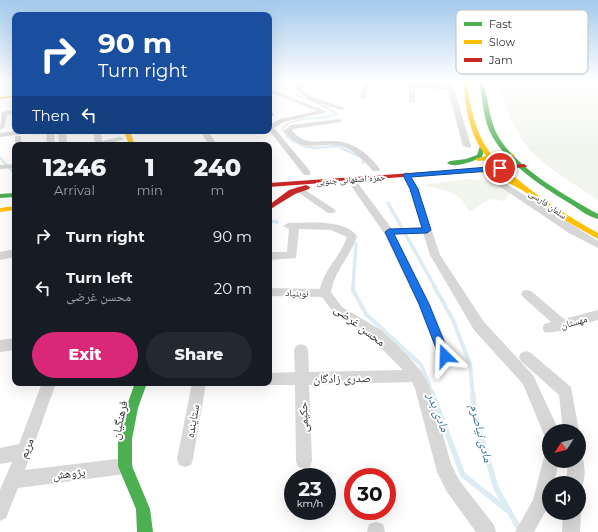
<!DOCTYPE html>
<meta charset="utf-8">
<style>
:root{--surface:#171b24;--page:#242831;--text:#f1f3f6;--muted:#9ea1a6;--accent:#db2777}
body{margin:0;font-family:Montserrat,"Noto Naskh Arabic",sans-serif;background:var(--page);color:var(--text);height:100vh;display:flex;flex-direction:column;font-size:15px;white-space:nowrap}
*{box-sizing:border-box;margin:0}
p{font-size:13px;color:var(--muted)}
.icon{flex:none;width:22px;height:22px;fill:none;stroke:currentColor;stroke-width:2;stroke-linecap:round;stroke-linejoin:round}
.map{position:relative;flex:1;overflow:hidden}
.sheet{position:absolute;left:12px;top:142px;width:260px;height:244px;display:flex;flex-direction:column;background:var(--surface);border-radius:8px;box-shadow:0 4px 16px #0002}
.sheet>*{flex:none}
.top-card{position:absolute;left:12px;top:12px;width:260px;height:122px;border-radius:8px;box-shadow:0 4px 16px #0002;background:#1a4fa0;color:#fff;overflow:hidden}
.needle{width:26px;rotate:234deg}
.controls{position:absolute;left:542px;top:424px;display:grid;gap:8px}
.controls a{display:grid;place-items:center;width:44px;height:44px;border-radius:50%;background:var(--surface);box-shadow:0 4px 16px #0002;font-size:20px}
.speed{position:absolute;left:284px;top:468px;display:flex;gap:8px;font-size:20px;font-weight:700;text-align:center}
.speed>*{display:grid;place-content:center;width:52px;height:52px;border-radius:50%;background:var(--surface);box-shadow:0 4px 16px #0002;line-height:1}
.speed small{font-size:10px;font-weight:400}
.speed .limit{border:6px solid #d22;background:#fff;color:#111}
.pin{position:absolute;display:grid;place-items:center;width:34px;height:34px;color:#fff;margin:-17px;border:2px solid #fff;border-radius:50%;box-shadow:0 1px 4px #0007}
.me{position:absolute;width:44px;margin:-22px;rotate:338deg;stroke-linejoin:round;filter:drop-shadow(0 0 3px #0008)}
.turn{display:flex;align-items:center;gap:14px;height:84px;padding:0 20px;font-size:18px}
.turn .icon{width:52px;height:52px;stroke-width:2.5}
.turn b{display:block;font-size:28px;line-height:34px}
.then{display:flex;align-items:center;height:38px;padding:0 20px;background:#0003;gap:8px;font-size:15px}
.eta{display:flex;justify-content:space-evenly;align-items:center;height:68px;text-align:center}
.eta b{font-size:24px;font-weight:800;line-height:28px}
.primary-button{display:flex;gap:8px;margin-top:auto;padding:8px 20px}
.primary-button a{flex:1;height:46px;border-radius:24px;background:var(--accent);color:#fff;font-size:16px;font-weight:800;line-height:46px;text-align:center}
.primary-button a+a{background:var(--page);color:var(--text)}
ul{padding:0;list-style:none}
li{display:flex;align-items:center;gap:12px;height:52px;padding:0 20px}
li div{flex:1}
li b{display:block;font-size:15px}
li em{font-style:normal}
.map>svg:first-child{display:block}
.green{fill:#f1f5ed}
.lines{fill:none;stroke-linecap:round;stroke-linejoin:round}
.stream-far4{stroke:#ddebf3;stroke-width:2}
.stream-far3{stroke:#ddebf3;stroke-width:2.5}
.stream-far2{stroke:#ddebf3;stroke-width:3.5}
.stream-far1{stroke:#ddebf3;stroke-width:4}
.stream{stroke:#ddebf3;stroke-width:5.5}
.street{fill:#d7d7d7;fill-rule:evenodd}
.fast{fill:#4caf50;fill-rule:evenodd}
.slow{fill:#ffc107;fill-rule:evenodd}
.jam{fill:#c62828;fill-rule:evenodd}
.route{fill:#1a73e8;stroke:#114b97}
.labels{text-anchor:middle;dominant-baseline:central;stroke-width:4;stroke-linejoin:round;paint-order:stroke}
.far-street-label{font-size:9px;fill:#333;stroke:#fff}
.street-label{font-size:10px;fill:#333;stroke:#fff}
.near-street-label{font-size:12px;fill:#333;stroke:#fff}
.near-water-label{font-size:13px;font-style:italic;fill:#3f7597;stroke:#fff}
.key{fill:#fff;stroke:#c2c2c2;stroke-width:1}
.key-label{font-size:11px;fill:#333}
</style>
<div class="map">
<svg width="598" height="532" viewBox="0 0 598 532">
<rect width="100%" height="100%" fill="#fff"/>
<!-- green -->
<g class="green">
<path d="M496,82H598V200C577,186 537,162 523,141C511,123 504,102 496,82Z"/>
<path d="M470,179L495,182L510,193L504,201L490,199L469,212C461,189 441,190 421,185Z"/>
</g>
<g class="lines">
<!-- stream-far4 -->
<path class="stream-far4" d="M273,82C292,98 318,99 337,114L320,118L303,119L289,123L282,128L287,136"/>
<!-- stream-far3 -->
<g class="stream-far3">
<path d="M286,135L293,141L303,146L315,148L337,146L363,158V163"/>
<path d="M0,158L15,174"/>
</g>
<!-- stream-far2 -->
<g class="stream-far2">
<path d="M388,203L435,287"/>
<path d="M269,221L277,222"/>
<path d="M353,287L356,244"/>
</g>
<!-- stream-far1 -->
<g class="stream-far1">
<path d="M353,286V290L366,314L421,365L433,395"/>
<path d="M434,286L453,320L470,364L473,395"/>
</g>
<!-- stream -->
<g class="stream">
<path d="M432,394L463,475L507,510"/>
<path d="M473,394L474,411L496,488L521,532"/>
</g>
<!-- street -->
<g class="street">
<path d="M299,82H305L301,90L315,98L345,108L342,110L310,101L295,90Z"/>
<path d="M364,82H370L366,97L363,99L360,97Z"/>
<path d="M380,82H406L447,86L446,82H452L471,146L470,148L463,146L448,90L415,87V101L412,103L409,101V86Z"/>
<path d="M269,88L327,112L284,122L274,128L310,171V175H304L269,130V125L280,119L317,111L269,92Z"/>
<path d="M269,109L274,114V116L269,115Z"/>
<path d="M15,110V114L7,115L4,128L0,130L2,112Z"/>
<path d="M339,119L341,120V122L293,129L292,131C309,149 321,138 342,142C358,145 371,157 380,169L379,171H373C365,162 356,151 344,147C321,139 305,157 284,131L291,125Z"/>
<path d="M15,131H35L31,133L0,137V133Z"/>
<path d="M46,131H54L55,145H47Z"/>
<path d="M58,131H66L67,145H59Z"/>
<path d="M93,131H101L102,141L120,137L124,139L105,145H92L95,143Z"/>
<path d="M200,131H208L217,145H209Z"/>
<path d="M15,136H21L22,145L15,146Z"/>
<path d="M15,164V168L0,169V165Z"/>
<path d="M406,172L409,173L418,189L440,255L484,322L533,375L559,431H549V438L545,437L523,384L474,330L430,255L423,233L395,235L430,304L452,356L450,360L445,362L440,360L418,304L384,233L347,180L351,177L354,178L392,229L421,227L410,189L402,175Z"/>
<path d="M502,181L598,241V248L569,233L499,186L498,184Z"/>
<path d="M299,186L334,209L336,211L334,213H328L296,191V187Z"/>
<path d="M288,223C307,223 345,219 357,236C351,256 334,271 331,292L342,307L381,330L409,357L421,371L429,385L451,464L459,480L494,525L496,532H476L447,492L437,472L415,388L412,382L309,385L312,461L310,467L304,469L298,467L296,461L295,385H269L264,383H269V373L295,372L294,350L296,346L301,344L306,346L308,350L309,372L403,370L371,338L334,313L322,297L269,296V288L320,289C324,269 341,256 347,237L331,230L299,229L296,258L269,260V252H287L289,229L283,226Z"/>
<path d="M15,249V257L0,260V252Z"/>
<path d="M527,290L531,291L564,319L598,310V320C585,323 556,335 544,332L543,328L544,324L551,322L523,297L521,294L523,291Z"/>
<path d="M15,338V350L0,352V340Z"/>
<path d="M526,351L531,353L571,387L579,431H563L559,395L521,361L519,357L521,353Z"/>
<path d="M42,383H56L25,470L125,458L131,460L133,466L131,472L125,474L18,488L6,518L0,521V490L12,462L0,464V448L19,444Z"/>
<path d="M192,383H206L193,459L191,465L185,467L179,465L177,459Z"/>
<path d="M549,453V461H559L554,483H549V505L534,532H515L533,500L543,461L545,455Z"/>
<path d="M579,454L582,455C585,464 587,484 579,490V483H566L568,461H579Z"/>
<path d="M579,508L581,513L580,532H562L563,513H579Z"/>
<path d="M376,522L383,524L385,532H367L369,524Z"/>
</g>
<!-- fast -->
<g class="fast">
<path d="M479,82H483C488,98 489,115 495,130C510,165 566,196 598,214V219C589,217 581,211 574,206C544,188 510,167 492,136C483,120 483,100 479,82Z"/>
<path d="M480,146L485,147L482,157C473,161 455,169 447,163L450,161L466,159L477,155Z"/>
<path d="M15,193V197L0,198V194Z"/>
<path d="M135,383H147L138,408L132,439V466L150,509L153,532H137L136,509L118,466V439L126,408Z"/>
</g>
<!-- slow -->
<g class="slow">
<path d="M463,82H467C471,109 475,134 492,155L514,154V156L495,159C525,189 561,212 598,233V239L566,221L522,190L495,176L480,172L439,174V172L441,171L480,168L506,177L489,160L478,161L475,159L486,156C469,134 466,109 463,82Z"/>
<path d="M15,95V97L0,99V97Z"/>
<path d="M124,131H130L135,145H129Z"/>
<path d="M15,206V210L0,212V208Z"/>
</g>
<!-- jam -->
<g class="jam">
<path d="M524,164L527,166L526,167L487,171L484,169L487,167Z"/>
<path d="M441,171L443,172V174L269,187V183Z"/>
<path d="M306,185L310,187L309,189L295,194L269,210V205L289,190Z"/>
</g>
</g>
<!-- sky -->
<linearGradient id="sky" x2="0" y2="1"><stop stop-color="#a3caec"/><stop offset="0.52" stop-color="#fff"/><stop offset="1" stop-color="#fff" stop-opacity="0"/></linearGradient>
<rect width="598" height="157" fill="url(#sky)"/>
<!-- route -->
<path class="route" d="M500,166L504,168L503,170L411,177L418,189L431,230L427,233L394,234L429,304L450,356L449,359L445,361L441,359L439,356L419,304L385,232L389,229L422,228L410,189L403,175L404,174Z"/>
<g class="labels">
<!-- far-street labels -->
<g class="far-street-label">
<text transform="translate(351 179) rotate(-4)">حمزه اصفهانی جنوبی</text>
<text transform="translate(548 204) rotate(35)">سلمان فارسی</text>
</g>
<!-- street labels -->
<g class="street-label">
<text transform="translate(297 293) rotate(2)">نوبنیاد</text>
<text transform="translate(574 322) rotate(-15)">مهستان</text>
</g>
<!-- near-street labels -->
<g class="near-street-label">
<text transform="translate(360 325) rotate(37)">محسن غرضی</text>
<text transform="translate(342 378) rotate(-1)">صدری زادگان</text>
<text transform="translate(303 417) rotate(-92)">حکیمی</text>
<text transform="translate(119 420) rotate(-78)">فرهنگیان</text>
<text transform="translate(192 421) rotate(-80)">ستاینده</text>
<text transform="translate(26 448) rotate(-68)">مریم</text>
<text transform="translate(69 473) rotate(-7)">پژوهش</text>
</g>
<!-- near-water labels -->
<g class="near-water-label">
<text transform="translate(439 412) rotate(69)">مادی بدر</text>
<text transform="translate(482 433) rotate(76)">مادی نیاصرم</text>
</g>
</g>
<!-- legend -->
<rect x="456" y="10" width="132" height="64" rx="6" class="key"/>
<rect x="464" y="22" width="18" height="4" fill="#4caf50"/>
<rect x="464" y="40" width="18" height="4" fill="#ffc107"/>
<rect x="464" y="58" width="18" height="4" fill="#c62828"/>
<g class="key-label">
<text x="489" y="28">Fast</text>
<text x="489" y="46">Slow</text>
<text x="489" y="64">Jam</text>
</g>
</svg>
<div class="controls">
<a><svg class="needle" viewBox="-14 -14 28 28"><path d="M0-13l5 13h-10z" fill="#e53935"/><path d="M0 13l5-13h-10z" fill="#9ea1a6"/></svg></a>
<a><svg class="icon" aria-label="sound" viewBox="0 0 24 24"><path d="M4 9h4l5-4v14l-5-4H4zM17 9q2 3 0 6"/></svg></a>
</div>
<div class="speed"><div>23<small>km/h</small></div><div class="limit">30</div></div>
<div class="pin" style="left:500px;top:168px;background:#d93025"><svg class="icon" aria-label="arrive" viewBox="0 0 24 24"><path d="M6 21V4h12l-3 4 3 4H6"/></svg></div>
<svg class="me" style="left:445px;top:356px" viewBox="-20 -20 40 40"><path d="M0-17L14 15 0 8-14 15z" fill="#1a73e8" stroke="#fff" stroke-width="4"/></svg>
<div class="top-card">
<div class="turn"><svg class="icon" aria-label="right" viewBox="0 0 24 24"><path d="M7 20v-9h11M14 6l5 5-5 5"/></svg><div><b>90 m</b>Turn right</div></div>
<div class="then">Then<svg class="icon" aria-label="left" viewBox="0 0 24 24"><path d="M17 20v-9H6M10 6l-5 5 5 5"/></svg></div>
</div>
<section class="sheet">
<div class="eta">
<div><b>12:46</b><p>Arrival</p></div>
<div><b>1</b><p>min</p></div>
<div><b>240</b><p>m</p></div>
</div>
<ul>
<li><svg class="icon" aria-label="right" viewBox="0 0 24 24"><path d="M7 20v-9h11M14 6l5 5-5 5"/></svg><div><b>Turn right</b></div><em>90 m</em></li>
<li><svg class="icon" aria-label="left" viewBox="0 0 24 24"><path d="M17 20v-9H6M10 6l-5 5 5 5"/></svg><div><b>Turn left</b><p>محسن غرضی</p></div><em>20 m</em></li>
</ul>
<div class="primary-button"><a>Exit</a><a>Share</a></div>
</section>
</div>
